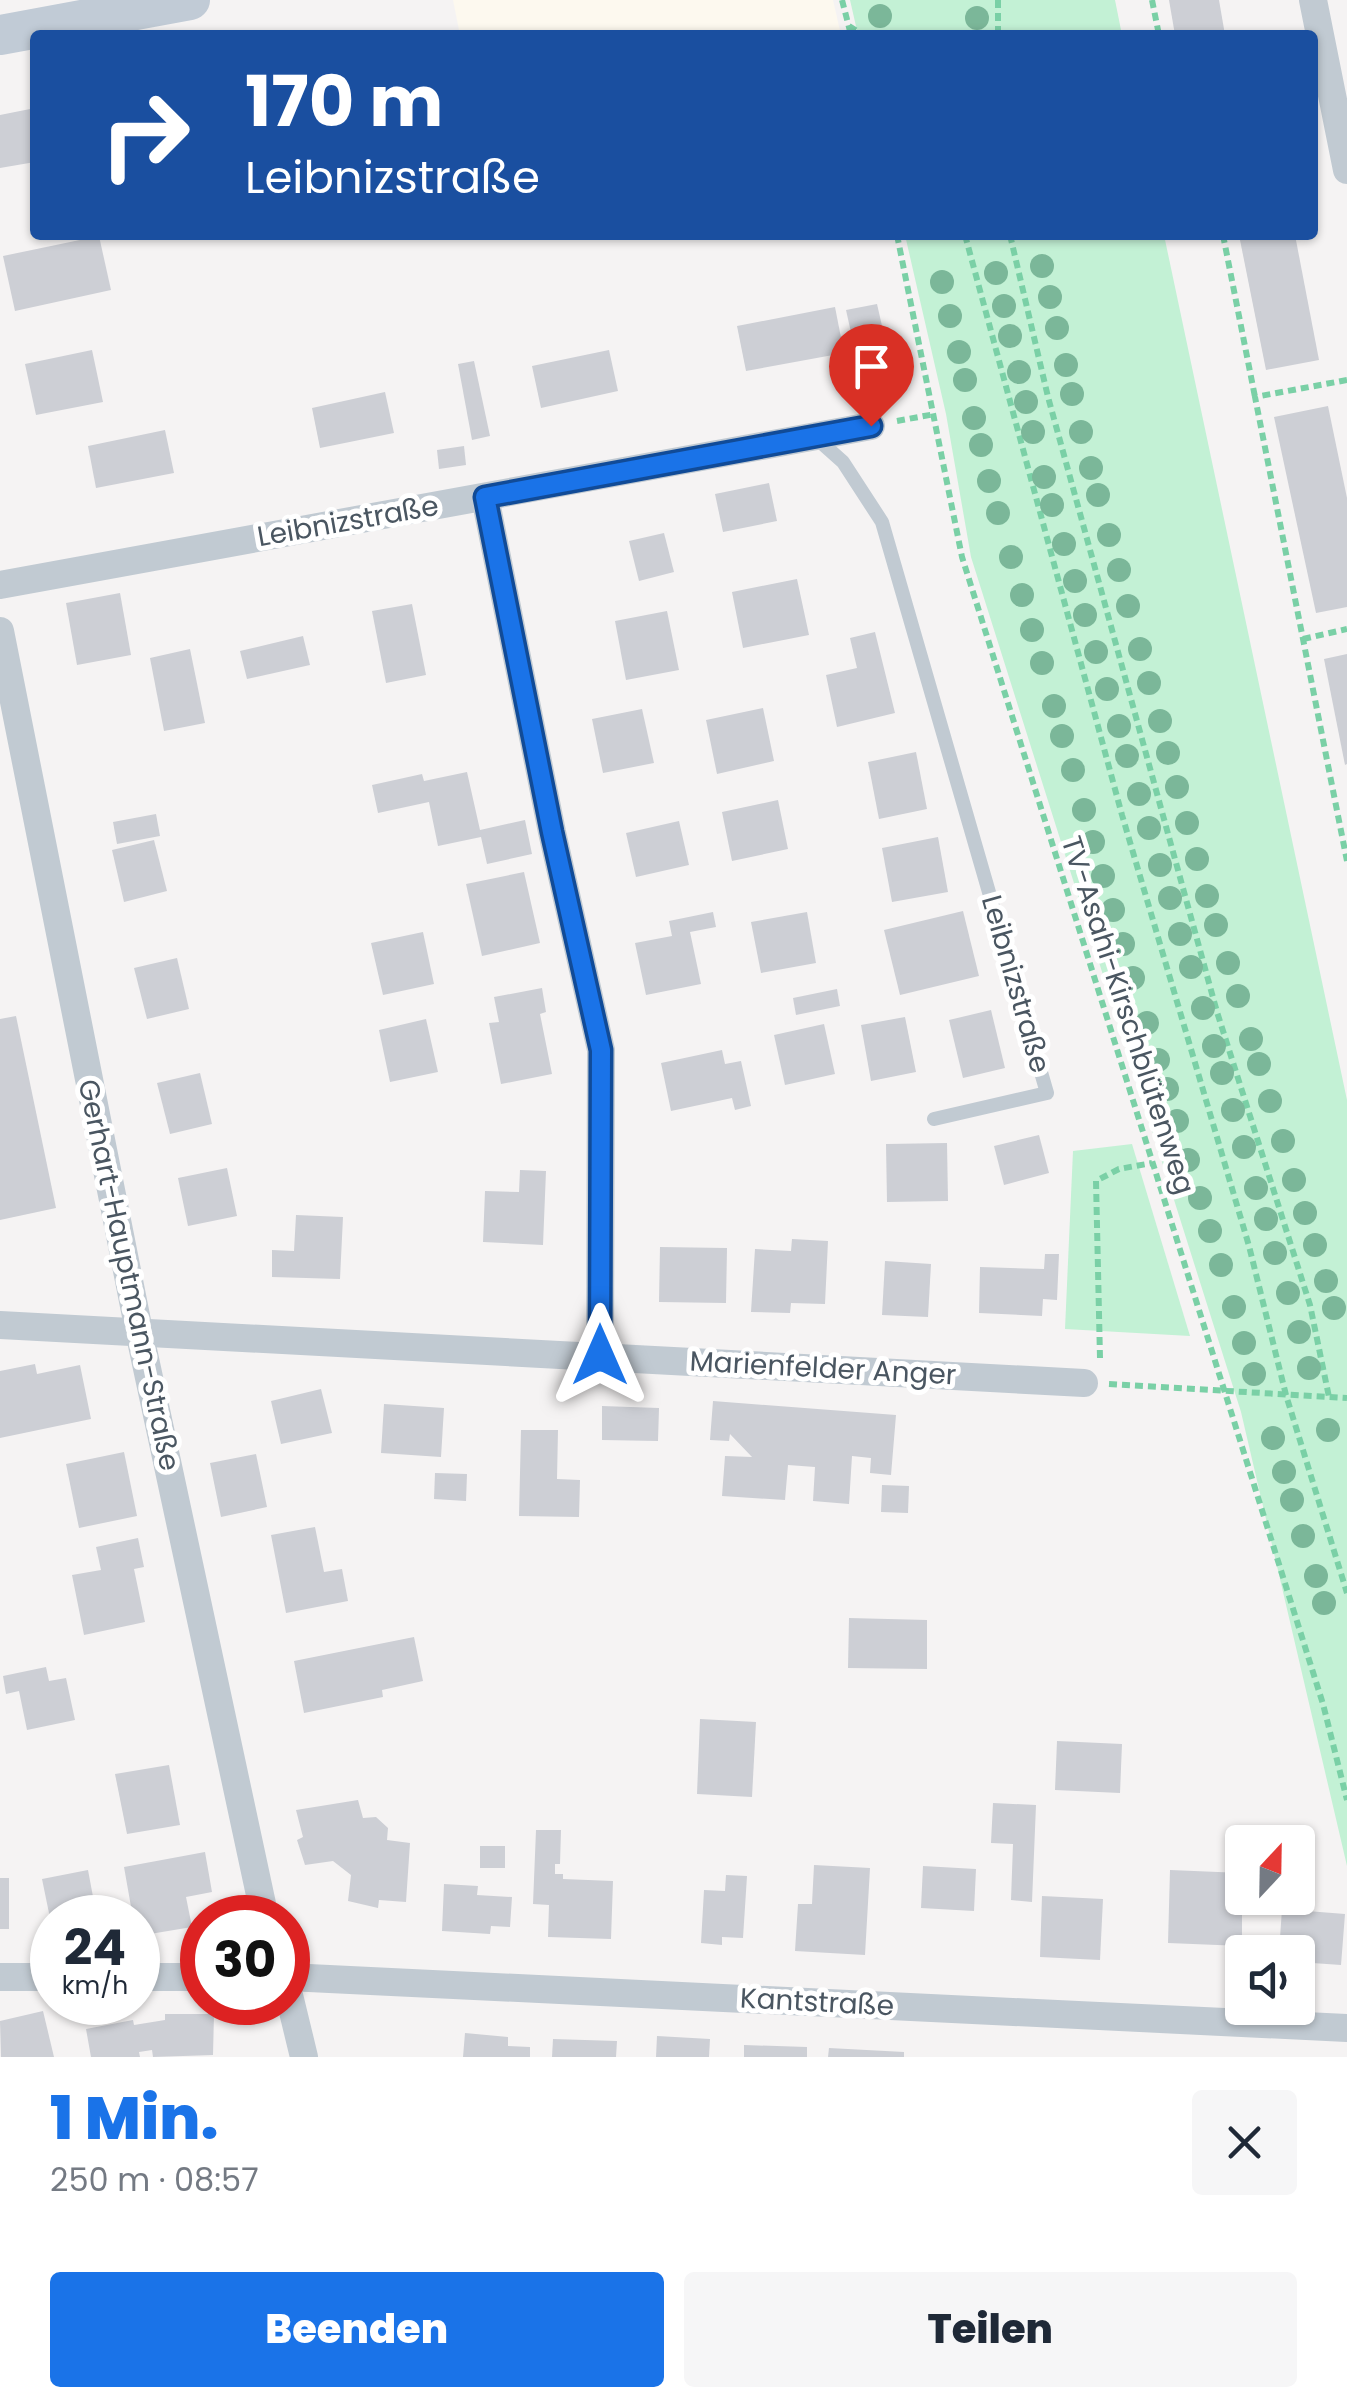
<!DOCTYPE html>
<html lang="de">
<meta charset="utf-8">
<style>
:root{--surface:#fff;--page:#f6f6f7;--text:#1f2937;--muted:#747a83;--accent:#1a73e8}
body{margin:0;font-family:Poppins,sans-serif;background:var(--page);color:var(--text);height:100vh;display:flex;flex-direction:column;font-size:38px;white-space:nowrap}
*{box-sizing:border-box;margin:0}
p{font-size:32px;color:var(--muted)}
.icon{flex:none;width:55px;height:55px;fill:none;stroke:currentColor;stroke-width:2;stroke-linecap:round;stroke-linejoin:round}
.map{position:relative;height:2057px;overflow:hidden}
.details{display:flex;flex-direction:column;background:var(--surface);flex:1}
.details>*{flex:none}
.guide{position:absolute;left:30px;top:30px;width:1288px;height:210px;border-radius:10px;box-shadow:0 2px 8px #0004;background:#1a4fa0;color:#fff;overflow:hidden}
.needle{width:65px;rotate:22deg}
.controls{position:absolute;left:1225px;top:1825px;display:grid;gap:20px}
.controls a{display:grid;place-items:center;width:90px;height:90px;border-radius:10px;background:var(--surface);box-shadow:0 2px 8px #0004;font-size:50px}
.speed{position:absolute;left:30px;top:1895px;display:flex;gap:20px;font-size:50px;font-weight:700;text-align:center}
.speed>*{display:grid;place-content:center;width:130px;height:130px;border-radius:50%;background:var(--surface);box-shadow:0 2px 8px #0004;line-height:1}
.speed small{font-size:25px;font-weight:400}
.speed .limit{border:15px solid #d22;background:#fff;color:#111}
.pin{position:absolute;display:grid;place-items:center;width:85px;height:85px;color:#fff;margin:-102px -42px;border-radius:50% 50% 50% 0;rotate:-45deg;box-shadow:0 0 10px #0007}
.pin .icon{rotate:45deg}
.me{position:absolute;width:110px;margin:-55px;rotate:0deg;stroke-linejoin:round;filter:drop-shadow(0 0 8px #0008)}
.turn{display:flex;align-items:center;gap:35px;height:210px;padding:0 50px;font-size:45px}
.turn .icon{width:130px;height:130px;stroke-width:2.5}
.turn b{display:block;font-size:70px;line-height:85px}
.round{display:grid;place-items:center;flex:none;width:105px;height:105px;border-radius:10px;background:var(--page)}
.summary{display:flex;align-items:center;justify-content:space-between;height:170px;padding:0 50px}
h1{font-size:60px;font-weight:800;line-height:75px;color:var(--accent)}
.primary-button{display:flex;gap:20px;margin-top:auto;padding:20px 50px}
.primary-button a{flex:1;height:115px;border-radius:10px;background:var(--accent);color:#fff;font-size:40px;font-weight:800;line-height:115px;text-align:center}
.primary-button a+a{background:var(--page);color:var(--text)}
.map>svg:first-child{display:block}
.commercial{fill:#fdf9ef}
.green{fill:#c3f1d5}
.building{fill:#cdcfd5}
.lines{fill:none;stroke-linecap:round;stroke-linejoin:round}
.path{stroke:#7ad0a6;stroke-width:6;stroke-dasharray:8 5;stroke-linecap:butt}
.service{stroke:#c1cad2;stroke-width:14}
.minor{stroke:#c1cad2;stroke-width:28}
.secondary{stroke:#c1cbd6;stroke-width:40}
.tree{fill:#7bb799}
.route-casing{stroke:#114b97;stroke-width:25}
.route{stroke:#1a73e8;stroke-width:18}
.labels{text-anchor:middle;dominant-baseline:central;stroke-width:10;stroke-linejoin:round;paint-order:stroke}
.street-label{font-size:28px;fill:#4a5661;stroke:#fff}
</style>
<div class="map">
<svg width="1347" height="2057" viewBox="0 0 1347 2057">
<rect width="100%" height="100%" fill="#f5f3f3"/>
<!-- commercial -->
<path class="commercial" d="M453,0H833L841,35H460Z"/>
<!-- green -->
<g class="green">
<path d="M850,0H1115L1122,35H858Z"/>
<path d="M905,235H1164L1347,1100V1866L1241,1412L971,557L946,414Z"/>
<path d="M1132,1144L1190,1336L1065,1329L1073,1151Z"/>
</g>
<!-- building -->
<g class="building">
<path d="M1169,0H1219L1225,35H1175Z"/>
<path d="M35,108V162L0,168V115Z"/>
<path d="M1239,235H1295L1319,360L1266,370Z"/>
<path d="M99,236L111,290L15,311L3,256Z"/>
<path d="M877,304L885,339L854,346L846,310Z"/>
<path d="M835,307L844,353L746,371L737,326Z"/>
<path d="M92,350L103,402L36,415L25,364Z"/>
<path d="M609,350L618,391L541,408L532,366Z"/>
<path d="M474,361L490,436L472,440L458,364Z"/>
<path d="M385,392L394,433L320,448L312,408Z"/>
<path d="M1328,406L1347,498V607L1316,613L1274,417Z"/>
<path d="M165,430L174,473L96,488L88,446Z"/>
<path d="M464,446L466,465L439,469L437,450Z"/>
<path d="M769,483L777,521L723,532L715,494Z"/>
<path d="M664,533L674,572L639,581L629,541Z"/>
<path d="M797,579L809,635L743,648L732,592Z"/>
<path d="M120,593L131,655L77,665L66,603Z"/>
<path d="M412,604L426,675L386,683L372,611Z"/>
<path d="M667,611L679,670L626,680L615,621Z"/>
<path d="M875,632L895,713L837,727L826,675L857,668L850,638Z"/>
<path d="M303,636L310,665L247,679L240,651Z"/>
<path d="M190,649L205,723L164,731L150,658Z"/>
<path d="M1347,654V764L1345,765L1324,659Z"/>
<path d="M763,708L774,761L717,774L706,720Z"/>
<path d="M642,709L654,763L603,773L592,719Z"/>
<path d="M916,752L927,809L879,819L868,762Z"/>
<path d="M467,772L480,830L525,820L532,854L487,864L481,837L438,846L429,802L378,813L372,785L422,774L424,781Z"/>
<path d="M778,800L788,849L732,861L722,812Z"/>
<path d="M156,814L160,836L117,844L113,822Z"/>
<path d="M679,821L689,865L636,877L626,833Z"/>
<path d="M938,837L948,892L892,902L882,848Z"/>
<path d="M154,840L167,891L124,902L112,850Z"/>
<path d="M524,872L540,943L482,956L466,884Z"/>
<path d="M963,911L979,976L900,995L884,930Z"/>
<path d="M713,912L716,927L690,932L701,984L646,995L635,943L672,936L669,921Z"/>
<path d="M807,912L816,963L761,973L751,922Z"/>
<path d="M423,932L434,984L383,995L371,943Z"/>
<path d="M177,958L189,1009L147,1019L134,968Z"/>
<path d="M542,988L546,1012L540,1014L552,1074L501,1084L489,1023L499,1022L494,997Z"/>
<path d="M837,989L840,1006L796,1015L793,998Z"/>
<path d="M991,1010L1005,1068L963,1078L949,1020Z"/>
<path d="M16,1016L56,1208L0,1220V1019Z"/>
<path d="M905,1017L916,1072L871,1081L861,1025Z"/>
<path d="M426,1019L438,1072L390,1082L379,1030Z"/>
<path d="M824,1024L835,1074L785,1085L774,1035Z"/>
<path d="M722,1050L725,1064L741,1061L751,1106L735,1110L732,1098L671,1111L661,1063Z"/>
<path d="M200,1073L212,1124L170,1134L157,1083Z"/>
<path d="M1039,1135L1049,1173L1004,1185L994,1146Z"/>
<path d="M947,1143L948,1201L887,1202L886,1144Z"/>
<path d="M227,1168L237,1216L188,1226L178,1178Z"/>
<path d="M520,1170L546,1171L543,1245L483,1242L485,1191L519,1192Z"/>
<path d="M296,1215L343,1217L340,1279L272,1277V1250L294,1251Z"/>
<path d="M792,1239L828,1241L825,1304L791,1303L790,1313L751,1312L755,1249L791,1251Z"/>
<path d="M660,1247L727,1248L726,1303L659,1302Z"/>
<path d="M1045,1254H1059L1057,1300L1043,1299L1042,1316L979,1313L980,1267L1044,1269Z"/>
<path d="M885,1261L931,1264L928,1317L882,1315Z"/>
<path d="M35,1364L37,1374L80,1365L91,1419L0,1438V1371Z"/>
<path d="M321,1389L332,1433L281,1444L271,1401Z"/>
<path d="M713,1401L896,1415L891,1475L870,1473L871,1458L852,1456L849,1504L813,1501L815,1467L788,1465L785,1500L722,1496L725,1456L752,1457L730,1434L729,1441L710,1440Z"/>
<path d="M384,1404L444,1408L441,1457L381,1453Z"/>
<path d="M602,1406L659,1408L658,1441L602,1440Z"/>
<path d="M521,1430H558L557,1479L580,1480L579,1517L519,1516Z"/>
<path d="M124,1452L137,1516L79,1528L66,1464Z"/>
<path d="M256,1454L267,1507L221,1517L210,1463Z"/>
<path d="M435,1473L467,1474L466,1501L434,1499Z"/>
<path d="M882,1485L909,1486L908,1513L881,1512Z"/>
<path d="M315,1527L324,1572L342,1569L348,1601L286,1613L271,1535Z"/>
<path d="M138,1538L144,1567L134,1569L145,1622L84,1635L72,1575L101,1570L96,1547Z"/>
<path d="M849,1618L927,1620V1669L848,1668Z"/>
<path d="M414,1637L423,1681L382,1690L383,1697L304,1713L294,1661Z"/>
<path d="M46,1667L49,1681L66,1678L75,1720L27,1730L19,1691L6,1694L3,1676Z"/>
<path d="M700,1719L756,1722L752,1797L697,1794Z"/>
<path d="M1057,1741L1122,1744L1120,1793L1055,1790Z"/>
<path d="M169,1765L180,1825L127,1834L115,1774Z"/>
<path d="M358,1800L363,1818L376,1817L388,1828L387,1840L410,1843L406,1902L379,1900L378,1908L348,1901L351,1875L333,1861L305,1865L297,1840L303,1837L296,1810Z"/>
<path d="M993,1803L1036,1805L1032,1902L1011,1900L1013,1844L991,1843Z"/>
<path d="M536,1830H561L560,1864H555V1874H563V1879L613,1881L611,1939L548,1937L549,1905L533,1904Z"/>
<rect x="480" y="1846" width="25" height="22"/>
<path d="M205,1852L212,1892L186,1897L192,1927L138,1936V1918H133L124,1867Z"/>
<path d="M814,1865L870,1868L865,1955L795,1951L798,1904H812Z"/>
<path d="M923,1866L976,1869L974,1911L921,1908Z"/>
<path d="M88,1870L97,1918H50L42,1879Z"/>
<path d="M1170,1870L1242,1873V1946L1168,1943Z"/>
<path d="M726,1875L747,1876L743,1938L722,1937V1945L701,1943L704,1890L725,1891Z"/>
<rect x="0" y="1878" width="9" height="51"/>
<path d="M444,1884L478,1886L477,1895L512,1897L510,1927L491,1926L490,1934L442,1931Z"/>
<path d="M1042,1896L1103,1899L1100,1960L1040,1957Z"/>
<path d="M1282,1909L1345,1914L1341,1965L1298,1962V1952H1279Z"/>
<path d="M43,2011L54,2057H1L0,2021Z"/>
<path d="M165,2014H214L213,2055L153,2057L152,2050L139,2052L140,2057H91L86,2029L133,2020L134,2025L165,2020Z"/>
<path d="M465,2033L508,2037V2046L530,2047V2057H463Z"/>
<path d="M657,2036L710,2039L709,2057H656Z"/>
<path d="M553,2039L617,2041L616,2057H552Z"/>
<path d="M744,2045L807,2047V2057H744Z"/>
<path d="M829,2048L904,2052V2057H828Z"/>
</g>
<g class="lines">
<!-- path -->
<g class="path">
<path d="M842,0L851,35"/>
<path d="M998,0V35"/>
<path d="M1152,0L1159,35"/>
<path d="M849,26L863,35"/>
<path d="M897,235L962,557L1323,1704L1347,1800"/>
<path d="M965,235L1122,815L1249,1246L1286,1395L1347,1593"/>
<path d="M1010,235L1048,397L1217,1012L1310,1305L1329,1397"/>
<path d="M1223,235L1255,397"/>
<path d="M1347,380L1255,397L1347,861"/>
<path d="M897,421L935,414"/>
<path d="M1303,639L1347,629"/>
<path d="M1100,1358L1096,1181L1119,1169L1152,1163"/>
<path d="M1109,1384L1347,1398"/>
</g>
<!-- service -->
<path class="service" d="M815,437L843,462L882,522L1047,1093L934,1119"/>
<!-- minor -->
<g class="minor">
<path d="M1313,0L1347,170"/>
<path d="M485,497L552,832L601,1050L600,1355"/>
<path d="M0,585L871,426"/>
<path d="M0,631L139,1331L265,1918"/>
<path d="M0,1325L1084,1383"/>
<path d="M0,1977H52"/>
<path d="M138,1977H202"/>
<path d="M288,1977L1347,2028"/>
<path d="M288,1991L304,2057"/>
</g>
<!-- secondary -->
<path class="secondary" d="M0,35L190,0"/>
</g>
<!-- trees -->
<g class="tree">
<circle cx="880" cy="16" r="12"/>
<circle cx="977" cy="18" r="12"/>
<circle cx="1042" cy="266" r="12"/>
<circle cx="996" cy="273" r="12"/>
<circle cx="942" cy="282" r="12"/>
<circle cx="1050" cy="297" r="12"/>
<circle cx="1004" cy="306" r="12"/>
<circle cx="950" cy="316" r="12"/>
<circle cx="1057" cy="328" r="12"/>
<circle cx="1010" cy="336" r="12"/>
<circle cx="959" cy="352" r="12"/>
<circle cx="1066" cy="365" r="12"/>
<circle cx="1019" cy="372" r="12"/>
<circle cx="965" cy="380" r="12"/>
<circle cx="1072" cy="394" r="12"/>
<circle cx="1026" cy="402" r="12"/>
<circle cx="974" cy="418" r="12"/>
<circle cx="1033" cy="432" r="12"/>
<circle cx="1081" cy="432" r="12"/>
<circle cx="981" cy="445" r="12"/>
<circle cx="1091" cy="468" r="12"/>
<circle cx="1044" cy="477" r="12"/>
<circle cx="989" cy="481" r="12"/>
<circle cx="1098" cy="495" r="12"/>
<circle cx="1052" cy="505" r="12"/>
<circle cx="998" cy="513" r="12"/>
<circle cx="1109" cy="535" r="12"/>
<circle cx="1064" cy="544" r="12"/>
<circle cx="1011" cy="557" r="12"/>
<circle cx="1119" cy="570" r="12"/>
<circle cx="1075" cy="581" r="12"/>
<circle cx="1022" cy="595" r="12"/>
<circle cx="1128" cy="606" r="12"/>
<circle cx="1085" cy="615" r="12"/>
<circle cx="1032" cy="630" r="12"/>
<circle cx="1140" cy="649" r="12"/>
<circle cx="1096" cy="652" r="12"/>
<circle cx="1042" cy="663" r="12"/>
<circle cx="1149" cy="683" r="12"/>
<circle cx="1107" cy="689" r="12"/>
<circle cx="1054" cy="706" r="12"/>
<circle cx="1160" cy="721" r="12"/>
<circle cx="1119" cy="726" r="12"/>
<circle cx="1062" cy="736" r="12"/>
<circle cx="1168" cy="753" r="12"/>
<circle cx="1127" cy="756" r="12"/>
<circle cx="1073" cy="770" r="12"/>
<circle cx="1177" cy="787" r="12"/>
<circle cx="1139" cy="794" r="12"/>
<circle cx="1084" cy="810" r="12"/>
<circle cx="1187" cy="823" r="12"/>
<circle cx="1149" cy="828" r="12"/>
<circle cx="1093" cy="842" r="12"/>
<circle cx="1197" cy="859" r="12"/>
<circle cx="1160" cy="865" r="12"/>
<circle cx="1103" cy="876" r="12"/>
<circle cx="1207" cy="896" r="12"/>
<circle cx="1170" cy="898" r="12"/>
<circle cx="1113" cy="910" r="12"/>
<circle cx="1216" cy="925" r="12"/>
<circle cx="1180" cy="934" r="12"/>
<circle cx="1123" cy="944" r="12"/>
<circle cx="1228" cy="963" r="12"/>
<circle cx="1191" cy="967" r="12"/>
<circle cx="1133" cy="978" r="12"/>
<circle cx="1238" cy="996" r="12"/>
<circle cx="1203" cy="1008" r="12"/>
<circle cx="1147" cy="1023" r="12"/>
<circle cx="1251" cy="1039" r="12"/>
<circle cx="1214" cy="1046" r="12"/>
<circle cx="1158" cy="1060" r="12"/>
<circle cx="1259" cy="1064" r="12"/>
<circle cx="1222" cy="1073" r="12"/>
<circle cx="1167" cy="1089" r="12"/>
<circle cx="1270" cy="1101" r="12"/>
<circle cx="1233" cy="1110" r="12"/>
<circle cx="1177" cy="1121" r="12"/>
<circle cx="1283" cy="1141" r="12"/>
<circle cx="1244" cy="1147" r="12"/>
<circle cx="1188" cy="1160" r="12"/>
<circle cx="1294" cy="1180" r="12"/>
<circle cx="1256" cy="1188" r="12"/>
<circle cx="1200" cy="1198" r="12"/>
<circle cx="1305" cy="1213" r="12"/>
<circle cx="1266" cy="1219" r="12"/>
<circle cx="1210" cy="1231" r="12"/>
<circle cx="1315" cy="1245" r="12"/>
<circle cx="1275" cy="1253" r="12"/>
<circle cx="1221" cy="1265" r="12"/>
<circle cx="1326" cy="1281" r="12"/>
<circle cx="1288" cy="1293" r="12"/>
<circle cx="1234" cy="1307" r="12"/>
<circle cx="1334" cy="1308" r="12"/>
<circle cx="1299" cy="1332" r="12"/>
<circle cx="1244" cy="1343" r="12"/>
<circle cx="1309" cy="1368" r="12"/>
<circle cx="1254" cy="1374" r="12"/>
<circle cx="1328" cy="1430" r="12"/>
<circle cx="1273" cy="1438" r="12"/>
<circle cx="1284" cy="1472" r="12"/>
<circle cx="1292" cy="1500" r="12"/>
<circle cx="1303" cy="1536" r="12"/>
<circle cx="1316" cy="1576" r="12"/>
<circle cx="1324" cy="1603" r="12"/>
</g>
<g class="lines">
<!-- route casing -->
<g class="route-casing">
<path id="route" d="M600,1355L601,1050L552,832L485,497L871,426"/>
</g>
<!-- route -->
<use href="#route" class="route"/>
</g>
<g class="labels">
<!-- street labels -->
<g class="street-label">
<text transform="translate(348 521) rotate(-10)">Leibnizstraße</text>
<text transform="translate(1016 984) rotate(74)">Leibnizstraße</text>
<text transform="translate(1128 1015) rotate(72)">TV-Asahi-Kirschblütenweg</text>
<text transform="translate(129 1275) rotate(78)">Gerhart-Hauptmann-Straße</text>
<text transform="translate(823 1368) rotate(3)">Marienfelder Anger</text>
<text transform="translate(817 2002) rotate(3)">Kantstraße</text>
</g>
</g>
</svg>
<div class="controls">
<a><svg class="needle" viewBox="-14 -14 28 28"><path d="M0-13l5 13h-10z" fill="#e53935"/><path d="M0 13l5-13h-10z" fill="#747a83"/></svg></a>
<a><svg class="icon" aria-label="sound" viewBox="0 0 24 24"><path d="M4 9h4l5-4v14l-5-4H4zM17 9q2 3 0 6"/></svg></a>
</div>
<div class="speed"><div>24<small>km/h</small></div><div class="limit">30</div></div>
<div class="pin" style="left:871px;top:426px;background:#d93025"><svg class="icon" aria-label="arrive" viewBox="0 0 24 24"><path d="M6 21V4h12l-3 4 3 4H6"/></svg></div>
<svg class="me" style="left:600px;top:1355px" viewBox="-20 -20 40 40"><path d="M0-17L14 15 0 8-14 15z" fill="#1a73e8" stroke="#fff" stroke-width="4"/></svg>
<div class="guide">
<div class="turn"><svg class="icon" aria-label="right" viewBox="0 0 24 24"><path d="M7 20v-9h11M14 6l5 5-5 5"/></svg><div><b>170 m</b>Leibnizstraße</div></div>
</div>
</div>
<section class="details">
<div class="summary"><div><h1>1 Min.</h1><p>250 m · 08:57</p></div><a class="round"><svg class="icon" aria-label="close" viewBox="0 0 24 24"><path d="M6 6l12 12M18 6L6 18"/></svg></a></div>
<div class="primary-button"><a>Beenden</a><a>Teilen</a></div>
</section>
